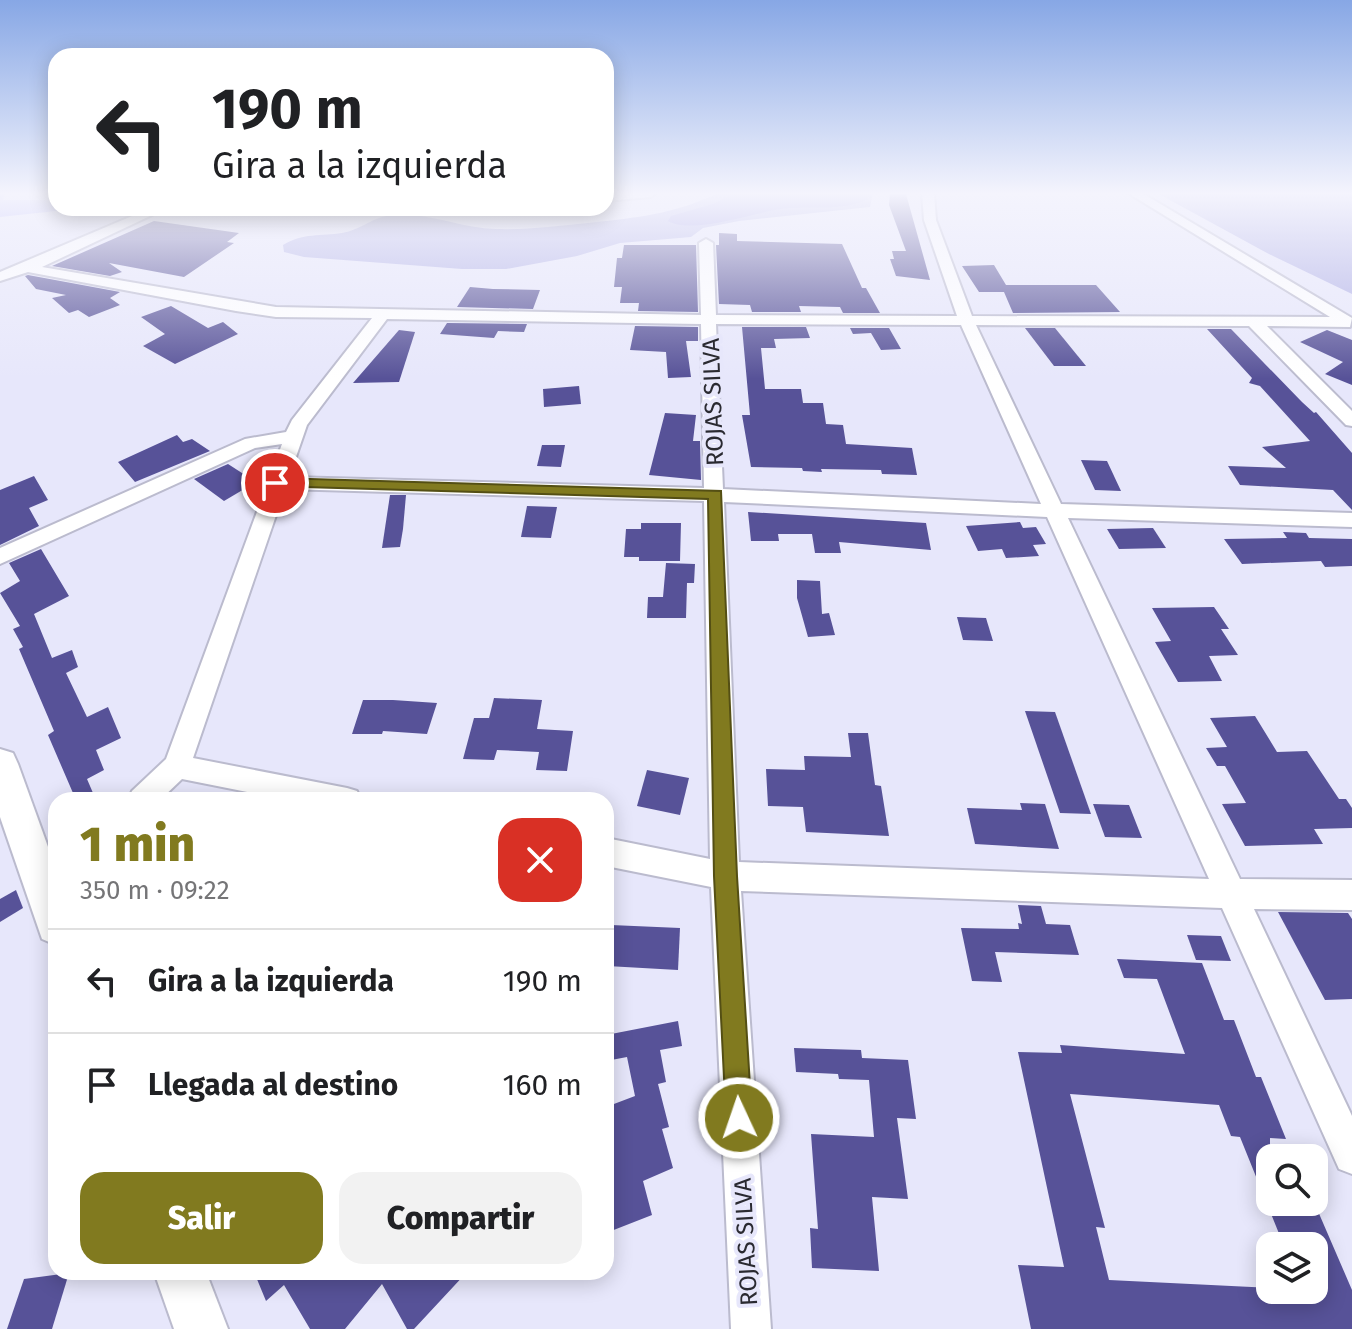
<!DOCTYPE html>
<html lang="es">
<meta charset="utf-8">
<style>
:root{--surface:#fff;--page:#f2f2f2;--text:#202124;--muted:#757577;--line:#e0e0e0;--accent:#817a1f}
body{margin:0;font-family:"Fira Sans",sans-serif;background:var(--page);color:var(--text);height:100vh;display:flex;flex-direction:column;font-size:30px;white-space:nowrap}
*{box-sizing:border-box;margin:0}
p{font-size:26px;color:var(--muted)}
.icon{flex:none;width:44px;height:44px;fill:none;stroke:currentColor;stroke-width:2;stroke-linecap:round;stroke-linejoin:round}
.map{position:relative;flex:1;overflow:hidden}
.details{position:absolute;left:48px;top:792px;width:566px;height:488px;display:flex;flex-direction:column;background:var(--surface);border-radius:24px;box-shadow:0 4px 20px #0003}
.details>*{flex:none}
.guide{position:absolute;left:48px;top:48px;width:566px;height:168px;border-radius:24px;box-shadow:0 4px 20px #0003;background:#fff;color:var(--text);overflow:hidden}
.tools{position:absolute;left:1256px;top:1144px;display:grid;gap:16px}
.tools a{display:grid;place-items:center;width:72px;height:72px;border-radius:16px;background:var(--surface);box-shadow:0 4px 20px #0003;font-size:40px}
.pin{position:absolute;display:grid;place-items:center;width:68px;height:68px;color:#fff;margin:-34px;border:4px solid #fff;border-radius:50%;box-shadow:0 2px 8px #0007}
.me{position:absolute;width:88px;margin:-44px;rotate:357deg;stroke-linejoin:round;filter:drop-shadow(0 0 6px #0008)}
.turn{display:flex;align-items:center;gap:28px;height:168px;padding:0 32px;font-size:36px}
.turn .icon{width:104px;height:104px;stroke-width:2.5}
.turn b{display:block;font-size:56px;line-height:68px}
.round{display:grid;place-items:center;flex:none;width:84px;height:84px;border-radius:24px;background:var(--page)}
.headline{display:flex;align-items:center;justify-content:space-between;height:136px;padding:0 32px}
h1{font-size:48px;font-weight:800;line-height:60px;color:var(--accent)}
.action{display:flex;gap:16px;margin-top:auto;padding:16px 32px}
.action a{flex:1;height:92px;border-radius:24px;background:var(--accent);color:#fff;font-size:32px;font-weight:800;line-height:92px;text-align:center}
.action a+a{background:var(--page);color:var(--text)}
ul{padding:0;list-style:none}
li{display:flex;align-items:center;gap:24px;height:104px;padding:0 32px;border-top:2px solid var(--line)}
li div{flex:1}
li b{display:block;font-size:30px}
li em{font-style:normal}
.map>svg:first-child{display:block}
.green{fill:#afafe5}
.forest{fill:#adacfa}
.water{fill:#9694e0}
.building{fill:#575298;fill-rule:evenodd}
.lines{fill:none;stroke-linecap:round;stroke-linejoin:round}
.minor-casing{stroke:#bbbbce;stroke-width:4}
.tertiary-casing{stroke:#bbbbce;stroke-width:4}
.minor{fill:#fff;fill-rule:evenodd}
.tertiary{fill:#fff;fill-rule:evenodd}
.route{fill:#817a1f;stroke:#544f14;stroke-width:2}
.labels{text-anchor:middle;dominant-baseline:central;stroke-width:8;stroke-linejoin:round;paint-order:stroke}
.street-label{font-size:24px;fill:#2a2a31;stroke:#e7e7fb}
</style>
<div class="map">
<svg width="1352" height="1329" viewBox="0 0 1352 1329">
<rect width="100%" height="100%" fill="#e7e7fb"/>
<!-- green -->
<g class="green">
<path d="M719,193H873L870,207L739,221L703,228L691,237L620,243L577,256L506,269H462L304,257L284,252L283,245C302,233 321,236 342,233C361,230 374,216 393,215C428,212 461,228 496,229C528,230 557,226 588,223C640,217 670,215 719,193Z"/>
<path d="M1157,193H1352V294L1267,253Z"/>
</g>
<!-- forest -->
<path class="forest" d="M0,193H5L3,200H56V208H121L105,213L74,209L0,217Z"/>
<!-- water -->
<path class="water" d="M736,193H869L868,199C842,212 808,205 780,209C753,213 692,235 668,221L671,216L713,204Z"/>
<!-- building -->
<g class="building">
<path d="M890,193L906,194L930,280L896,276L890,259H894L892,251H906L889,205Z"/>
<path d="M154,221L239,233L227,242L234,243L184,277L109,263L122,272L110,276L52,266Z"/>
<path d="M719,233L737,234V241L842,244L862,288H866L880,313H843L840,307L799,306L801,312H752L750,305L719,304L716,245H719Z"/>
<path d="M624,245H696L698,312L638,311L639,303H620L622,287H614L617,258H622Z"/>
<path d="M994,265L1006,285H1096L1120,312L1013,313L1004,292H979L962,266Z"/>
<path d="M28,275L120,292L110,298L120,305L89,317L78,310L69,313L52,298L66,295L36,289L25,276Z"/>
<path d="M470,287L493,289L540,290L533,309L457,307Z"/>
<path d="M171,306L208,328L223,322L238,334L175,364L143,346L165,334L141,317Z"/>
<path d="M447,323L527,324L524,332L498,331L494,338L440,334Z"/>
<path d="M635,326L698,327V341H686L691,377L668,378L666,352L630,350Z"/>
<path d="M742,327H806L810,338L774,339L776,348H761L765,389H801L803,403H823L826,424L843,425L846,444L912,448L917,475L882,474L881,470L821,469L822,472L803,471L802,468L751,467L742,415H750Z"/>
<path d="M850,328H889L901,349L881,350L871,333L853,334Z"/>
<path d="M1025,328H1055L1086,366H1054Z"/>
<path d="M1207,329H1231L1302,402L1314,413L1316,412L1352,453V510L1333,490L1240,485L1228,466L1286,468L1262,447L1310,441L1260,386L1249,383L1252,378Z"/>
<path d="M399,330L415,332L399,382L353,383Z"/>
<path d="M1327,330L1352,340V385L1325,374L1343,362L1300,342Z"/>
<path d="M579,386L581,404L544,407L543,389Z"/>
<path d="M665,413L696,415L693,441H700L701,480L649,475Z"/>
<path d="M177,435L183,442L192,439L210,451L135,482L118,462Z"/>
<path d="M542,445H565L561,467L537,466Z"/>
<path d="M1081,460L1107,461L1121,491L1095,490Z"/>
<path d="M228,464L256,482L224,501L194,479Z"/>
<path d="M34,476L48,500L29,508L39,526L0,545V490Z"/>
<path d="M390,495H406L403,529L400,547L382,548Z"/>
<path d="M527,506L557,507L551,538L521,537Z"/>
<path d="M748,512L926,523L931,550L839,542L841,553H815L812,534H778L779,541H751Z"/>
<path d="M1020,522L1023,528L1036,527L1046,544L1033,545L1039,556L1006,558L1002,549L978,551L966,526Z"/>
<path d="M641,523H681L680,561H639V557H624L626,529H641Z"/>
<path d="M1153,528L1166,548L1119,549L1107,529Z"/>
<path d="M1283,532L1306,533L1309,538L1352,539V566L1325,567L1321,561L1242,564L1224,539L1287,538Z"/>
<path d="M41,549L69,596L34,614L52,658L72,650L78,667L66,673L87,717L108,707L121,738L96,750L104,770L87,779L96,800H76L48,735L54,731L19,649L23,647L13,629L20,626L0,593L20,581L9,563Z"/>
<path d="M666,563L695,564L694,583H687L686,618H647L648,597H663Z"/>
<path d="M797,580L820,581L822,614L829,613L835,635L808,637L797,598Z"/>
<path d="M1214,607L1229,629H1221L1238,655L1209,656L1222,681L1178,682L1155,642L1171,641L1152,608Z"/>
<path d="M957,617L986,618L993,641L963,640Z"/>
<path d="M494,698L542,700L537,729L573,731L567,771L536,770L539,752L497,750L494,760L463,759L474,718H489Z"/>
<path d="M363,700H393L437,703L427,734L383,731L382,734H352Z"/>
<path d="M1025,711L1055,712L1091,814L1060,813Z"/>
<path d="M1255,716L1277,752L1307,751L1339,799H1346L1352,808V828L1314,829L1323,844L1245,846L1222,804L1246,803L1225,766H1217L1206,748L1227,747L1210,718Z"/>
<path d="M848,733H868L875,785L881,786L889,836L806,832L803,807L768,806L766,769L805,770L804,756L851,757Z"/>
<path d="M647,770L689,778L680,815L637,806Z"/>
<path d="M1020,803L1045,804L1059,849L975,844L967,808L1022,810Z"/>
<path d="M1093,804L1129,805L1142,838L1105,837Z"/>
<path d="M16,890L23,908L0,922V899Z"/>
<path d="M1018,905L1041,906L1046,924L1070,925L1079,955L995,952L1002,982L972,981L961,928L1019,929L1018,923L1022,924Z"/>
<path d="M1278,912L1348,913L1352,919V999L1325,1000Z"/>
<path d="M611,925L680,928L678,970L607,966Z"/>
<path d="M1187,935L1221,936L1231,961L1196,960Z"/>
<path d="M1117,959L1202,963L1224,1020H1234L1256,1077H1261L1286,1139L1270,1138V1202H1314L1352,1290V1329H1031L1018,1265L1064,1267L1018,1052L1062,1053L1060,1045L1185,1054L1157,979L1124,978ZM1070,1094L1219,1105L1231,1136L1240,1137L1284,1246H1314V1290L1109,1280L1096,1227L1105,1228Z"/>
<path d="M678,1021L682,1046L660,1050L666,1082L658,1084L669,1127L662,1129L673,1168L643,1181L652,1215L606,1233V1107L635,1096L627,1057L606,1061V1035Z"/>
<path d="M794,1048L861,1050L862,1058L908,1060L916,1119L897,1118L908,1199L872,1197L879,1271L812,1268L810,1228L818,1229L811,1134L874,1137L869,1080L839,1079L838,1074L796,1072Z"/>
<path d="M254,1272H467L414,1329H407L382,1284L345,1329H310L284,1285L266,1301Z"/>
<path d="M69,1273L52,1329H7L24,1279Z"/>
</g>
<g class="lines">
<!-- minor casing -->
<g class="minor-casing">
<g id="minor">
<path d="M606,193H656L650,197L606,201Z"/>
<path d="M922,193H934L936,220L972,316L1330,317L1128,193H1142L1352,318L1350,327L1267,326L1352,411V426L1346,425L1249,326L976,325L1061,504L1352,513V527L1068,518L1240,879L1352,880V910L1254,909L1352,1116V1174L1339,1169L1222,908L741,891L771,1329H731L711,887L606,866V838L710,859L704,501L285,489L193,758L347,788L357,791L361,800H287L182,779L160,800H128L132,791L166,759L282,444L255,448L0,564V548L245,439L286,432L292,420L372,318L276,317L236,311L28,272L0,281V272L151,208H167L42,267L276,307L701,315L699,243L706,239L713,243L716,315L957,316L924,220ZM387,319L701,324L704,488L289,477L307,425ZM716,324L961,325L1041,504L723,489ZM724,502L1047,517L1209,879L739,862Z"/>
</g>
</g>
<!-- tertiary casing -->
<g class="tertiary-casing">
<g id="tertiary">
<path d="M0,749L13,753L18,764L56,869V945L42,939L0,817Z"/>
<path d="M154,1272H206L228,1329H174Z"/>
</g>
</g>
<!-- minor -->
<use href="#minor" class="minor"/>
<!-- tertiary -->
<use href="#tertiary" class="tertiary"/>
</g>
<!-- sky -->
<linearGradient id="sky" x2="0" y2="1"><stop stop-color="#87a7e5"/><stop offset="0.51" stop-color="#f4f4fd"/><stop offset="1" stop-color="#f4f4fd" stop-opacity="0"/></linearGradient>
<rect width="1352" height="379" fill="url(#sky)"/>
<!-- route -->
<path class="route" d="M275,478L721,491L737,876L752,1118L749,1127L739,1131L729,1127L726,1118L714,876L708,499L270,486V479Z"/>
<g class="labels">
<!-- street labels -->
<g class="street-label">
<text transform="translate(713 402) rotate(-92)">ROJAS SILVA</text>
<text transform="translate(746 1242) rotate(-93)">ROJAS SILVA</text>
</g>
</g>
</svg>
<div class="tools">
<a><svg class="icon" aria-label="search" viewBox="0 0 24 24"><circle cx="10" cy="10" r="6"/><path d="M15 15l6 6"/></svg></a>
<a><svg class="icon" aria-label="layers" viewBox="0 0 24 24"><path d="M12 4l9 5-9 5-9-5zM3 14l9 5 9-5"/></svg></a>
</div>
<div class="pin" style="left:275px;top:483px;background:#d93025"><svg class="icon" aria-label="arrive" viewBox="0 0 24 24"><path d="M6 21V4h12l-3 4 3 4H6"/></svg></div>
<svg class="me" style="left:739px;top:1118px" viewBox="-20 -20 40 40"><circle r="17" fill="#817a1f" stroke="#fff" stroke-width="3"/><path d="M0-11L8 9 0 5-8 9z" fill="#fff"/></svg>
<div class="guide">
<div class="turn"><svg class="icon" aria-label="left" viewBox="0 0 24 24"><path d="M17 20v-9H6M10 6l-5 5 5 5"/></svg><div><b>190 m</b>Gira a la izquierda</div></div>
</div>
<section class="details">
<div class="headline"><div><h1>1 min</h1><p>350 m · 09:22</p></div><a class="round" style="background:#d93025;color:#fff"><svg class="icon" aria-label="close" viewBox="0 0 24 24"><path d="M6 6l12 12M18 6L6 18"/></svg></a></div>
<ul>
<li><svg class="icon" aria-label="left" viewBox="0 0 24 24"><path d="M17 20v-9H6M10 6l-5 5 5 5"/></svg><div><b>Gira a la izquierda</b></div><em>190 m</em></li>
<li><svg class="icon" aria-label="arrive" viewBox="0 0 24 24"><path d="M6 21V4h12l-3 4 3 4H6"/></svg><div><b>Llegada al destino</b></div><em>160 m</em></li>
</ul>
<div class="action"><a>Salir</a><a>Compartir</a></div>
</section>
</div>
